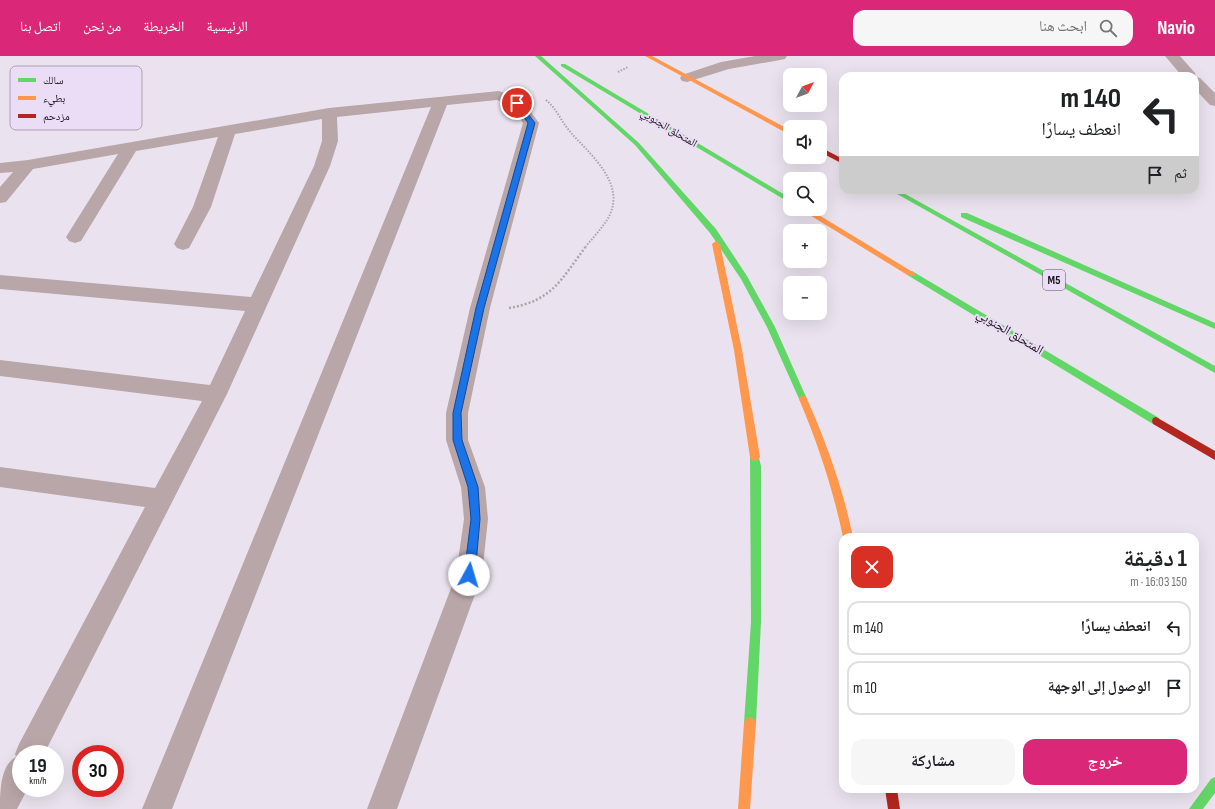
<!DOCTYPE html>
<html lang="ar">
<meta charset="utf-8">
<style>
:root{--surface:#fff;--page:#f6f6f6;--text:#202124;--muted:#757577;--line:#e0e0e0;--accent:#db2777}
body{margin:0;font-family:"Sofia Sans Condensed","Noto Naskh Arabic",sans-serif;background:var(--page);color:var(--text);direction:rtl;height:100vh;display:flex;flex-direction:column;font-size:15px;white-space:nowrap}
*{box-sizing:border-box;margin:0}
p{font-size:13px;color:var(--muted)}
.icon{flex:none;width:22px;height:22px;fill:none;stroke:currentColor;stroke-width:2;stroke-linecap:round;stroke-linejoin:round}
.map{position:relative;flex:1;overflow:hidden;direction:ltr}
.details{position:absolute;left:839px;top:477px;width:360px;height:260px;display:flex;flex-direction:column;background:var(--surface);border-radius:12px;box-shadow:0 4px 16px #0002;direction:rtl}
.details>*{flex:none}
.hud{position:absolute;left:839px;top:16px;width:360px;height:122px;border-radius:12px;box-shadow:0 4px 16px #0002;direction:rtl;background:#fff;color:var(--text);overflow:hidden}
.needle{width:26px;rotate:49deg}
.fabs{position:absolute;left:783px;top:12px;display:grid;gap:8px}
.fabs a{display:grid;place-items:center;width:44px;height:44px;border-radius:8px;background:var(--surface);box-shadow:0 4px 16px #0002;font-size:20px}
.speed{position:absolute;left:12px;top:689px;display:flex;gap:8px;font-size:20px;font-weight:700;text-align:center}
.speed>*{display:grid;place-content:center;width:52px;height:52px;border-radius:50%;background:var(--surface);box-shadow:0 4px 16px #0002;line-height:1}
.speed small{font-size:10px;font-weight:400}
.speed .limit{border:6px solid #d22;background:#fff;color:#111}
.pin{position:absolute;display:grid;place-items:center;width:34px;height:34px;color:#fff;margin:-17px;border:2px solid #fff;border-radius:50%;box-shadow:0 1px 4px #0007}
.me{position:absolute;width:44px;margin:-22px;rotate:6deg;stroke-linejoin:round;filter:drop-shadow(0 0 3px #0008)}
.turn{display:flex;align-items:center;gap:14px;height:84px;padding:0 12px;font-size:18px}
.turn .icon{width:52px;height:52px;stroke-width:2.5}
.turn b{display:block;font-size:28px;line-height:34px}
.then{display:flex;align-items:center;height:38px;padding:0 12px;background:#0003;gap:8px;font-size:15px}
.round{display:grid;place-items:center;flex:none;width:42px;height:42px;border-radius:12px;background:var(--page)}
.summary{display:flex;align-items:center;justify-content:space-between;height:68px;padding:0 12px}
h1{font-size:24px;font-weight:700;line-height:30px}
.cta{display:flex;gap:8px;margin-top:auto;padding:8px 12px}
.cta a{flex:1;height:46px;border-radius:12px;background:var(--accent);color:#fff;font-size:16px;font-weight:700;line-height:46px;text-align:center}
.cta a+a{background:var(--page);color:var(--text)}
ul{padding:0;list-style:none}
li{display:flex;align-items:center;gap:12px;height:54px;margin:0 8px 6px;padding:0 4px;border:2px solid var(--line);border-radius:12px}
li div{flex:1}
li b{display:block;font-size:15px}
li em{font-style:normal}
header{display:flex;align-items:center;gap:24px;box-sizing:border-box;height:56px;padding:0 20px;background:var(--accent);color:#fff}
header strong{font-size:19px}
nav{display:flex;gap:22px;margin-inline-start:auto;font-size:14px}
.search{width:280px;height:36px;background:var(--page);display:flex;align-items:center;gap:10px;box-sizing:border-box;padding:0 14px;border-radius:12px;color:var(--muted);font-size:15px}
.map>svg:first-child{display:block}
.lines{fill:none;stroke-linecap:round;stroke-linejoin:round}
.path-far1{stroke:#aea3a8;stroke-width:2;stroke-dasharray:1.5 1.5;stroke-linecap:butt}
.path{stroke:#aea3a8;stroke-width:2.5;stroke-dasharray:2 2;stroke-linecap:butt}
.street{fill:#b9a6a8;fill-rule:evenodd}
.fast{fill:#63d668;fill-rule:evenodd}
.slow{fill:#ff974d;fill-rule:evenodd}
.jam{fill:#b3261e;fill-rule:evenodd}
.route{fill:#1a73e8;stroke:#114b97}
.labels{text-anchor:middle;dominant-baseline:central;stroke-width:4;stroke-linejoin:round;paint-order:stroke}
.far-street-label{font-size:11px;fill:#17121a;stroke:#ebddf5}
.shield{fill:#ebddf5;stroke:#574f5c;stroke-width:1}
.shield-label{font-size:12px;font-weight:bold;fill:#17121a}
.street-label{font-size:13px;fill:#17121a;stroke:#ebddf5}
.key{fill:#ebddf5;stroke:#aba0b3;stroke-width:1}
.key-label{font-size:11px;fill:#17121a}
</style>
<header>
<strong>Navio</strong>
<div class="search"><svg class="icon" aria-label="search" viewBox="0 0 24 24"><circle cx="10" cy="10" r="6"/><path d="M15 15l6 6"/></svg>ابحث هنا</div>
<nav><a>الرئيسية</a><a>الخريطة</a><a>من نحن</a><a>اتصل بنا</a></nav>
</header>
<div class="map">
<svg width="1215" height="753" viewBox="0 0 1215 753">
<rect width="100%" height="100%" fill="#eae3ef"/>
<g class="lines">
<!-- path-far1 -->
<g class="path-far1">
<path d="M618,16L628,11"/>
<path d="M546,44C557,53 562,67 572,78C593,101 628,130 607,164C601,173 593,182 586,190"/>
</g>
<!-- path -->
<path class="path" d="M509,252C553,245 562,222 587,189"/>
<!-- street -->
<g class="street">
<path d="M755,0H787L785,3L780,4L729,13L687,26L682,25L680,22L682,19L721,6Z"/>
<path d="M1165,0H1180L1195,17L1196,21L1200,22L1215,37V50L1210,49L1195,33V20H1182Z"/>
<path d="M499,35L522,44L539,67L490,252L468,357V384L485,431L488,463L482,519L397,753H367L456,519L464,463L461,431L446,384V357L470,252L523,67L512,50L497,44L447,49L172,753H142L431,51L337,61L338,85L330,110L227,338L44,698H21V732H28L17,753H0C0,737 0,709 16,701L15,698L19,688L145,451L0,431V411L155,432L202,345L0,320V304L210,329L245,255L0,233V219L251,241L314,110L322,85V63L235,78L211,151L189,192L183,194L177,192L174,188L193,151L218,81L136,95L81,185L75,187L69,185L66,181L118,98L33,113L6,146L0,147V131L13,116L0,117V107L28,104L329,52Z"/>
</g>
<!-- fast -->
<g class="fast">
<path d="M535,0H541L639,87L716,173L747,220L775,271L807,343L806,345H800L767,271L741,223L710,177L635,89Z"/>
<path d="M561,8H565L790,142V147L561,10Z"/>
<path d="M890,134H898L1215,310V317Z"/>
<path d="M961,157H967L1215,267V273L961,161Z"/>
<path d="M912,215L1159,362L1160,365L1159,368H1153L909,220L908,218Z"/>
<path d="M755,397L758,398L761,410V566L756,667L754,671L750,673L746,671L744,667L751,566L750,401L752,398Z"/>
<path d="M1215,721V737L1203,753H1189L1211,723Z"/>
</g>
<!-- slow -->
<g class="slow">
<path d="M645,0H652L790,74V79Z"/>
<path d="M800,153H809L916,218L915,220H909Z"/>
<path d="M716,185L720,188L742,294L760,401L758,404L755,405L752,404L750,401L734,294L712,188Z"/>
<path d="M803,339L806,341L807,343C827,388 843,433 853,481H843C833,433 818,388 799,343L800,341Z"/>
<path d="M750,661L754,663L756,667L750,753H738L744,667L746,663Z"/>
</g>
<!-- jam -->
<g class="jam">
<path d="M820,91L843,103V108L820,96Z"/>
<path d="M1156,361L1215,395V404L1153,368L1152,365L1153,362Z"/>
<path d="M885,733H897L900,753H888Z"/>
</g>
</g>
<!-- route -->
<path class="route" d="M515,46H519L535,67L484,252L461,357L462,384L478,431L480,463L475,519L473,522L469,524L466,522L464,519L471,463L468,431L453,384V357L476,252L528,67L514,47Z"/>
<g class="labels">
<!-- far-street labels -->
<g class="far-street-label">
<text transform="translate(669 72) rotate(31)">المتحلق الجنوبي</text>
</g>
<!-- shield labels -->
<rect class="shield" x="1043" y="214" width="22" height="20" rx="3"/>
<g class="shield-label">
<text x="1054" y="224">M5</text>
</g>
<!-- street labels -->
<g class="street-label">
<text transform="translate(1010 276) rotate(31)">المتحلق الجنوبي</text>
</g>
</g>
<!-- legend -->
<rect x="10" y="10" width="132" height="64" rx="6" class="key"/>
<rect x="18" y="22" width="18" height="4" fill="#63d668"/>
<rect x="18" y="40" width="18" height="4" fill="#ff974d"/>
<rect x="18" y="58" width="18" height="4" fill="#b3261e"/>
<g class="key-label">
<text x="43" y="28">سالك</text>
<text x="43" y="46">بطيء</text>
<text x="43" y="64">مزدحم</text>
</g>
</svg>
<div class="fabs">
<a><svg class="needle" viewBox="-14 -14 28 28"><path d="M0-13l5 13h-10z" fill="#e53935"/><path d="M0 13l5-13h-10z" fill="#757577"/></svg></a>
<a><svg class="icon" aria-label="sound" viewBox="0 0 24 24"><path d="M4 9h4l5-4v14l-5-4H4zM17 9q2 3 0 6"/></svg></a>
<a><svg class="icon" aria-label="search" viewBox="0 0 24 24"><circle cx="10" cy="10" r="6"/><path d="M15 15l6 6"/></svg></a>
<a>+</a>
<a>−</a>
</div>
<div class="speed"><div>19<small>km/h</small></div><div class="limit">30</div></div>
<div class="pin" style="left:517px;top:47px;background:#d93025"><svg class="icon" aria-label="arrive" viewBox="0 0 24 24"><path d="M6 21V4h12l-3 4 3 4H6"/></svg></div>
<svg class="me" style="left:469px;top:519px" viewBox="-20 -20 40 40"><circle r="19" fill="#fff"/><path d="M0-13L10 11 0 6-10 11z" fill="#1a73e8"/></svg>
<div class="hud">
<div class="turn"><svg class="icon" aria-label="left" viewBox="0 0 24 24"><path d="M17 20v-9H6M10 6l-5 5 5 5"/></svg><div><b>140 m</b>انعطف يسارًا</div></div>
<div class="then">ثم<svg class="icon" aria-label="arrive" viewBox="0 0 24 24"><path d="M6 21V4h12l-3 4 3 4H6"/></svg></div>
</div>
<section class="details">
<div class="summary"><div><h1>1 دقيقة</h1><p>150 m · 16:03</p></div><a class="round" style="background:#d93025;color:#fff"><svg class="icon" aria-label="close" viewBox="0 0 24 24"><path d="M6 6l12 12M18 6L6 18"/></svg></a></div>
<ul>
<li><svg class="icon" aria-label="left" viewBox="0 0 24 24"><path d="M17 20v-9H6M10 6l-5 5 5 5"/></svg><div><b>انعطف يسارًا</b></div><em>140 m</em></li>
<li><svg class="icon" aria-label="arrive" viewBox="0 0 24 24"><path d="M6 21V4h12l-3 4 3 4H6"/></svg><div><b>الوصول إلى الوجهة</b></div><em>10 m</em></li>
</ul>
<div class="cta"><a>خروج</a><a>مشاركة</a></div>
</section>
</div>
